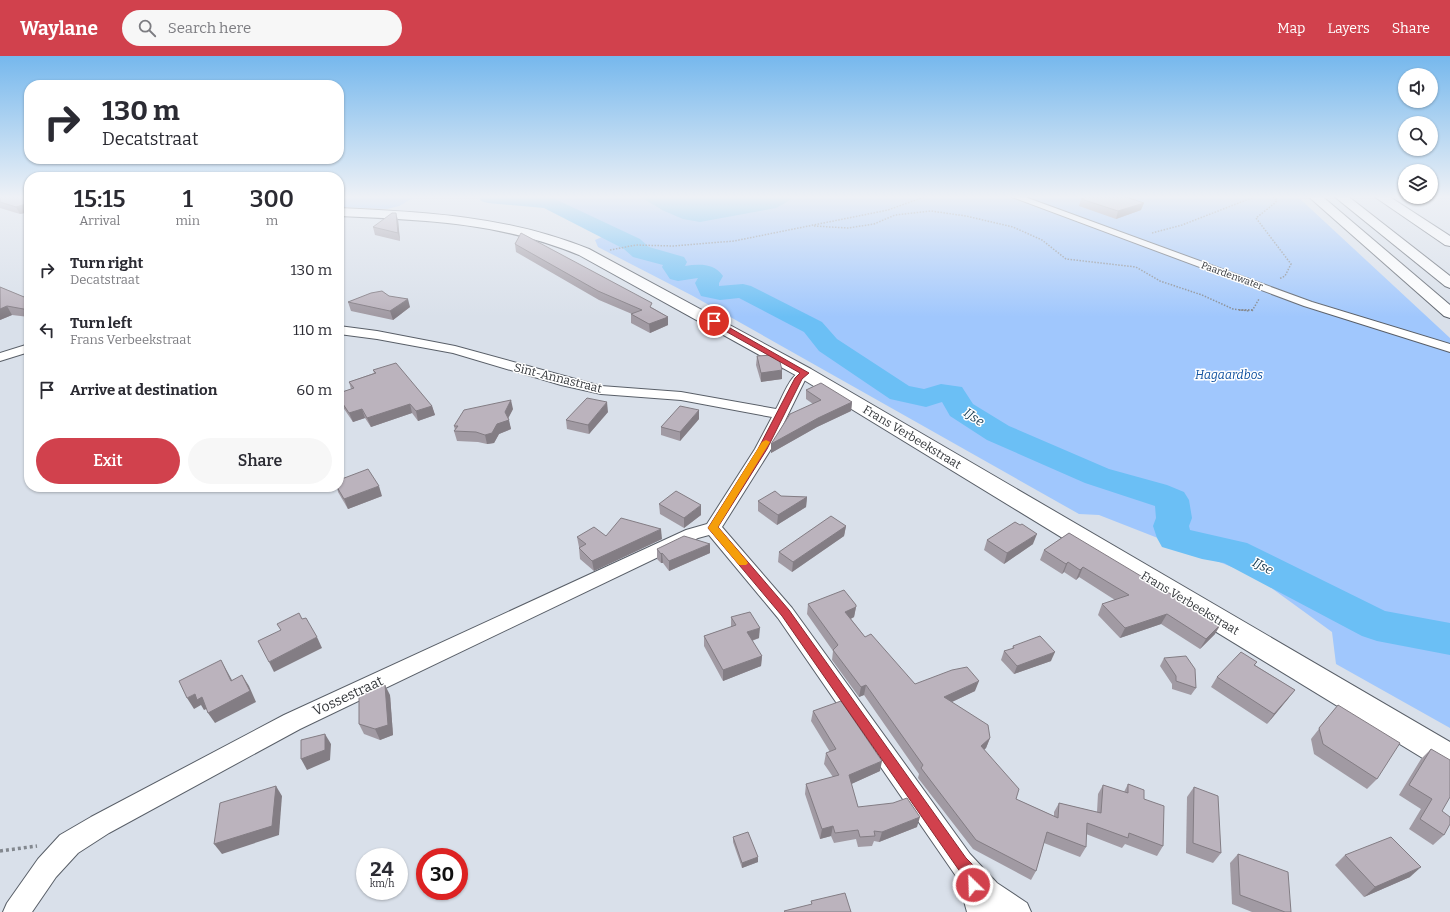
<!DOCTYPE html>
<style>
:root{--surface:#fff;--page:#f7f7f7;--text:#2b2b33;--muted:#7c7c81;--accent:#d1414d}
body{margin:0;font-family:Bitter,serif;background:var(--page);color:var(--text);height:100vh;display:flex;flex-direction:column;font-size:15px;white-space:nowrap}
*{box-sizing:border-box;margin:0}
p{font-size:13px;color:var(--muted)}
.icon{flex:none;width:22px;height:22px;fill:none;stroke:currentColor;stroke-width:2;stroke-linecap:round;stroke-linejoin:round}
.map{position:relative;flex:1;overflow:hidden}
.details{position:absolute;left:24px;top:116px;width:320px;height:320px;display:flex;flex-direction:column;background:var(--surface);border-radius:16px;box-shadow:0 1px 3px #0004}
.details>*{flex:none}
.top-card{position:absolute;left:24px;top:24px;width:320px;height:84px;border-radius:16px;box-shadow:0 1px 3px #0004;background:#fff;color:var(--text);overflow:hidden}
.controls{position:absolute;left:1398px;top:12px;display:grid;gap:8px}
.controls a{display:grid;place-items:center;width:40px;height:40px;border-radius:50%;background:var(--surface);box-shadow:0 1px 3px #0004;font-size:20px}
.speed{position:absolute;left:356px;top:792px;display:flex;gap:8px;font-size:20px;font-weight:700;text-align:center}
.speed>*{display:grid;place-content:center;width:52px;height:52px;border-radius:50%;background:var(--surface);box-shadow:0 1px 3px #0004;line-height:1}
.speed small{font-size:10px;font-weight:400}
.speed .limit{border:6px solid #d22;background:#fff;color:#111}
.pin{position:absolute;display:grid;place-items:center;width:34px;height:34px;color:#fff;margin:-17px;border:2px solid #fff;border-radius:50%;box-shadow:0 1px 4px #0007}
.me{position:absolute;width:44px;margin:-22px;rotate:336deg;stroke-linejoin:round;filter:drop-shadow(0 0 3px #0008)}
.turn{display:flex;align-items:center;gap:14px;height:84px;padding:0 12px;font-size:18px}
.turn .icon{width:52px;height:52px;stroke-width:2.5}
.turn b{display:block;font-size:28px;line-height:34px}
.eta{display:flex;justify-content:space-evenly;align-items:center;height:68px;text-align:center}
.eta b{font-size:24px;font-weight:600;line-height:28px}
.cta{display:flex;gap:8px;margin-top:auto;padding:8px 12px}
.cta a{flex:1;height:46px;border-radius:24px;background:var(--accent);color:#fff;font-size:16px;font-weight:600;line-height:46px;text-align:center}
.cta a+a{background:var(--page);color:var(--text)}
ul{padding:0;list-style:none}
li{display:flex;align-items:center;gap:12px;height:60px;padding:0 12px}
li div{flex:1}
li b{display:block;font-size:15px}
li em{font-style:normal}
header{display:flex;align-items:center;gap:24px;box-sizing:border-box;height:56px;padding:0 20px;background:var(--accent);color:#fff}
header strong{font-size:19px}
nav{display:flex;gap:22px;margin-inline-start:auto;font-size:14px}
.search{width:280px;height:36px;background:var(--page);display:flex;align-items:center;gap:10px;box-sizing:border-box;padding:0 14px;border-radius:22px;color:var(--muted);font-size:15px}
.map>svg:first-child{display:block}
.green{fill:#a0c7fd}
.water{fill:#6bbff5}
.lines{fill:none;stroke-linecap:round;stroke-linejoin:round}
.river{fill:#6bbff5;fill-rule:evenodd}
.street-casing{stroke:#595f68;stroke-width:2}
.secondary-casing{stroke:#595f68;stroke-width:2}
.highway-casing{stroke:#595f68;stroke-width:2}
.path-far2{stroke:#83888f;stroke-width:1.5;stroke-dasharray:1.5 1.5;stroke-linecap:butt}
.path-far1{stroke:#83888f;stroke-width:2;stroke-dasharray:1.5 1.5;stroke-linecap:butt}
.path{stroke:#83888f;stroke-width:3.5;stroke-dasharray:3 3;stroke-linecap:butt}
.street{fill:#fff;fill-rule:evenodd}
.secondary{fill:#fff;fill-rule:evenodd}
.highway{fill:#fff;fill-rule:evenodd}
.wall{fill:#a19aa3}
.shaded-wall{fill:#837d84}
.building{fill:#bbb3bd;stroke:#837d84}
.route{fill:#d1414d;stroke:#882a32}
.slow{fill:#f59e0b}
.labels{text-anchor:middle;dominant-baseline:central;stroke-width:3;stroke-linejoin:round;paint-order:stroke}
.far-street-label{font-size:10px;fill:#35383c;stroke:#fff}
.park-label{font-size:12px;font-style:italic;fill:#0c4f9e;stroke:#fff}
.street-label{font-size:12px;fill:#35383c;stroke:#fff}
.water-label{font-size:13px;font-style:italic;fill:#13374d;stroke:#fff}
.near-street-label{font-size:14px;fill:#35383c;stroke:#fff}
</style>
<header>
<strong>Waylane</strong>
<div class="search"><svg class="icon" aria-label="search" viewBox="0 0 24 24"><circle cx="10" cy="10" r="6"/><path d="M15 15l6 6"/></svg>Search here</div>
<nav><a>Map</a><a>Layers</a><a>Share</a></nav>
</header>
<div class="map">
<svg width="1450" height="856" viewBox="0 0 1450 856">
<rect width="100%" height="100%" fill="#d9e0ea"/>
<!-- green -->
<g class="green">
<path d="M339,141H415L399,150L387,153L339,151Z"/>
<path d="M488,141H640L662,154L791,143L789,141H1298L1450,282V672L1336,608L1332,576L1255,520L1099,459L1079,458L693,240L598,191L595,184L611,177L603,173L548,147Z"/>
</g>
<!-- water -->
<path class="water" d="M640,141H789L792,143L776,152L700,166L683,163L662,154Z"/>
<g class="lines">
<!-- river -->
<path class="river" d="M479,141H548L555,143L640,183L649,191L684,201L687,206L685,210C699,208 714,207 723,220L719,227V230L743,228L751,230L822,266L837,283L909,330L924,333L941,328L962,331L973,348L1009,370L1109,413L1167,429L1184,436L1189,444L1192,462L1189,470L1190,474L1247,487L1385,555L1450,567V599L1377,585L1362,580L1224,507L1202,503L1162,491L1157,482L1153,470L1156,462L1155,450L1085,427L987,384L950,360L942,346L926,351L890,343L819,295L804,276L739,242L720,244L701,240L695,227L698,222L678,225L670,223L662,211L663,209L633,201L624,193L544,152L488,147L481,145Z"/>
<!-- street casing -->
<g class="street-casing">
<g id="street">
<path d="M1012,141H1025L1312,246L1450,288V296L1304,250Z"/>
<path d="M339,270L377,275L455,290L601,330L681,336L776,353C783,341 792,310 810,314L812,317L805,324L771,393L722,471L792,552L970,798L997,827L1027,847L1031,856H967L958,823L778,562L709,479L698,482L300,673L109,777L78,797L56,821L32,856H3L7,847L38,803L60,779L91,761L284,659L686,474L707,468L755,393L772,361L681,344L601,338L561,329L453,297L377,283L339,278Z"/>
<path d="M29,288V296L0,305V297Z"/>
</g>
</g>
<!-- secondary casing -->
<g class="secondary-casing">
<g id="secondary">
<path d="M1375,141H1390L1450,180V190L1445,189Z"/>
<path d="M339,152C426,156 507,160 589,193L811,313L1450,686V716L1439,712L799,321L579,199C498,166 425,164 339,160Z"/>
</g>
</g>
<!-- highway casing -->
<g class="highway-casing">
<g id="highway">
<path d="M1309,141H1323L1450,249V262L1444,260Z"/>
<path d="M1335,141H1349L1450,220V232L1445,230Z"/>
</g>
</g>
<!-- path-far2 -->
<g class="path-far2">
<path d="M1273,141L1277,144L1275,147L1256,162L1291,208L1285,220L1279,223"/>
<path d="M814,170L848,172L874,168L895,159L931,155L966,160L1013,171L1042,184L1066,203L1136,211L1160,225L1202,239L1233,253L1249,255"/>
<path d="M1152,177L1182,169L1254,141"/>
<path d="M610,194L636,189L673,190L734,185L888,154L924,141"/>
<path d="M1252,255L1259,243"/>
</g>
<!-- path-far1 -->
<path class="path-far1" d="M1239,254H1253"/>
<!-- path -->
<path class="path" d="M0,795L37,790"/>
<!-- street -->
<use href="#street" class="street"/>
<!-- secondary -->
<use href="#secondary" class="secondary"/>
<!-- highway -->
<use href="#highway" class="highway"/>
</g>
<!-- wall -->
<g class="wall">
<path d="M0,141H29V156L20,158L0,152Z"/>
<path d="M1081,143L1141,154L1116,163L1079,150Z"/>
<path d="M398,164L400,185L375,179L373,171Z"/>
<path d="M515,188L653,252L668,261V269L650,277L631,267V258H632L599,244L516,196Z"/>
<path d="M0,231L29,243V261L12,259L0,264Z"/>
<path d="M348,246L410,251L393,264L351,255Z"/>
<path d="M757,300L782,323L761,326L756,309Z"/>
<path d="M373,314L432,350L435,359L418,365L412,357L371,371L365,362L353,366L340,347L339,345V337L351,333L349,326L374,317Z"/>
<path d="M806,334L852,346L851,355L817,371L771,397V388L813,348L806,343Z"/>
<path d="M513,353L508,363L511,373L499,378L494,387L487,388L478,386L457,385L454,375L455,374L454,370Z"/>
<path d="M608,356L589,378L567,373L566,364Z"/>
<path d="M699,363L680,385L661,379V371Z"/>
<path d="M337,431H339L382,440L348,453L338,436Z"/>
<path d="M781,440L807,441L806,451L777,469L758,455V445Z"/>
<path d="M659,448L701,459L684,472L660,458Z"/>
<path d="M846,470L844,480L792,516L778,506L779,496Z"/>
<path d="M1069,477L1215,578L1200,593L1161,568L1120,582L1098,559L1102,548L1115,544L1079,521L1076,524L1064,516L1062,518L1040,504L1044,494Z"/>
<path d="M606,480L662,483L594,515L580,503L579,492V491L577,481Z"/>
<path d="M987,484L1033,488L1004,508L984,494Z"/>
<path d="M657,493L710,497L669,515L663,507H661L657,503Z"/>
<path d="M808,548L856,551L854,561L851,563L865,581L915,628L975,635L952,646L990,682L986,692L984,694L1016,743L1054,760V756L1059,747L1097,756L1098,738L1103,729L1124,736L1128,728L1144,743L1163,790L1157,800L1125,788L1122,792L1086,778V791L1080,801L1044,787L1036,815L1031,824L973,793L918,722L919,718L864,639L859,641L832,604L833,595L807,558Z"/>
<path d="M731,561L759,582L752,585L762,600L761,610L723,625L704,590V580L731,571Z"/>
<path d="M1013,590L1051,605L1014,618L1001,604L1004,595L1012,593Z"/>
<path d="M1164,602L1196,632L1191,639L1172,633V628L1160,610Z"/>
<path d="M1257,606L1255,609L1295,634L1287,644L1267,668L1211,631L1217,621Z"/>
<path d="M390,639L393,679L380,684L364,678L359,668Z"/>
<path d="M1338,649L1377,723L1367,733L1314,698L1311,683Z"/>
<path d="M813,655L880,715L851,728L858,751L917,771L879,786L874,785L872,790L858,791L856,783L834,787L831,780L820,783L805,738L806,728L833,721L824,708L826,697L830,696L811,665Z"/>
<path d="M1431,693L1442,755L1444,779L1433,789L1409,773L1421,753L1399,739L1421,703Z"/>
<path d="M1194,731L1221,797L1213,807L1186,797L1187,741Z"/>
<path d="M733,781L758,806L742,812L733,786Z"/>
<path d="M1238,798L1291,856H1252L1232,848L1230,807Z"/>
<path d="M1345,799L1410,821L1364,841L1335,809Z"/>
</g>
<!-- shaded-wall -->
<g class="shaded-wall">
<path d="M29,147V156L20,158L16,151Z"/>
<path d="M1144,147L1141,154L1116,163L1118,155Z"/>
<path d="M396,157L398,164L400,185L398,177Z"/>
<path d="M408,243L410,251L393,264L390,255Z"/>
<path d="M7,250L12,259L0,264V253Z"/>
<path d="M668,261V269L650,277L649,268Z"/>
<path d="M782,314V323L761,326V317Z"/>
<path d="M511,344L513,353L507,364H509L511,373L499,378L494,387L487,388L485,379L497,368Z"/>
<path d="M607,346L608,356L589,378L588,369Z"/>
<path d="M852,346L851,355L817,371L771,397V388L818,362Z"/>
<path d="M410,348L412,357L371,371L367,362Z"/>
<path d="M432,350L435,359L418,365L416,355Z"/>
<path d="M362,353L365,362L353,366L349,357Z"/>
<path d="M699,354V363L680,385V376Z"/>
<path d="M379,430L382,440L348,453L344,443Z"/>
<path d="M807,441L806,451L777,469L778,459Z"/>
<path d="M701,449V459L684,472V462Z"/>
<path d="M846,470L844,480L792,516L793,506Z"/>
<path d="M661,473L662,483L594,515L592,505Z"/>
<path d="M1037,478L1033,488L1004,508L1007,497Z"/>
<path d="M710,488V497L669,515V505Z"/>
<path d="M662,497L663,507H661V498Z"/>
<path d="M1068,506L1064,516L1062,518L1066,508Z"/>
<path d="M1083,511L1079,521L1076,524L1080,514Z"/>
<path d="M856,551L854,561L843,566L845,556Z"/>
<path d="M1167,558L1161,568L1120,582L1125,572Z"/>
<path d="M1221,568L1215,578L1200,593L1206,583Z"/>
<path d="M760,572L759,582L747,586V576Z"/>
<path d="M317,581L322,592L274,616L269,606Z"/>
<path d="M1055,596L1051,605L1014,618L1017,610Z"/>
<path d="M762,600L761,610L723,625V614Z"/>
<path d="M221,604L227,615L238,635L231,625Z"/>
<path d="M242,619L249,630L256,646L215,667L208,657Z"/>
<path d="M979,625L975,635L941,651L944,641Z"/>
<path d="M385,629L390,639L393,679L380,684L375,673Z"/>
<path d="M866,629L864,639L859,641L861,631Z"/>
<path d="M1295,634L1287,644L1267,668L1274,658Z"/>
<path d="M195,638L202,641L209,652L204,654L201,649L194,653L187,642Z"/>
<path d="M325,678L331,688L330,704L307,714L301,703Z"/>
<path d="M990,682L986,692L977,700L981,690Z"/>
<path d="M882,705L880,715L847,730L849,719Z"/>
<path d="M276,730L282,740L279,779L222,798L214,788Z"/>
<path d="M920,761L917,771L879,786L882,776Z"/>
<path d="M833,770L831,780L820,783L822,773Z"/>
<path d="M758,801V806L742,812V807Z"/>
<path d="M1421,811L1410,821L1364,841L1375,831Z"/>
</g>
<!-- building -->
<g class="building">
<path d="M0,141H29V147L16,151L0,146Z"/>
<path d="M1086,141H1126L1144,147L1118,155L1081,143Z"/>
<path d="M392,157H396L398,177L373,171Z"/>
<path d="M521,177L652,247L650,251L668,261L649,268L631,258L642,254L598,235L515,188Z"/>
<path d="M0,231L29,243V254L7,250L0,253Z"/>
<path d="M382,235L389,240L408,243L390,255L348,246L371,237Z"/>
<path d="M773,299L779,302L782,314L761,317L757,300Z"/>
<path d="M396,307L432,350L416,355L410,348L367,362L362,353L349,357L339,342V337L354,332L349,326L376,317L373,314Z"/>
<path d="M821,327L852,346L818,362L771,388L790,358L821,344L806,334Z"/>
<path d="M587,342L607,346L588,369L566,364Z"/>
<path d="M511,344L505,356L509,364L497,368L492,377L485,379L476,376L454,375L458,370H454L464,354Z"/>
<path d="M680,350L699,354L680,376L661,371Z"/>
<path d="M368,413L379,430L344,443L337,431H339V424Z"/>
<path d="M676,435L701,449L684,462L659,448Z"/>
<path d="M775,435L781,440L807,441L778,459L758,445Z"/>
<path d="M831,460L846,470L793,506L779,496Z"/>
<path d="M621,462L661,473L592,505L579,492L586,488L577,481L594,471L606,480Z"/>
<path d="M1015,466L1020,469L1022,468L1037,478L1007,497L987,484Z"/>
<path d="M1069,477L1221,568L1206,583L1167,558L1125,572L1102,548L1129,539L1083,511L1080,514L1068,506L1066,508L1044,494Z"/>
<path d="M684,480L710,488L669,505L662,497L661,498L657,493Z"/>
<path d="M844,534L856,549V551L845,556L865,581L871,578L915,628L952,614L967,611L979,625L944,641L988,669L990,682L981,690L1019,733L1016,743L1058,762L1059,747L1101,757L1103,729L1128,737V728L1144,734V743L1164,750L1163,790L1129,777L1128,782L1087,767L1086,791L1047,776L1036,815L976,784L921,712L923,709L866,629L861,631L833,594L838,589L808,548Z"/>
<path d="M750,556L760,572L747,576L762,600L723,614L704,580L736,569L731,561Z"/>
<path d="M299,557L302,563L306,562L317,581L269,606L258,585L281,574L277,568Z"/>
<path d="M1040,580L1055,596L1017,610L1004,595L1014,592L1013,590Z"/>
<path d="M1241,596L1257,606L1254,609L1295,634L1274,658L1217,621Z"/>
<path d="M1186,600L1195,613L1196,632L1176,625V620L1164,602Z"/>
<path d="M221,604L231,625L242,619L250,635L208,657L202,641L197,644L195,638L187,642L179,625Z"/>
<path d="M385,629L388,669L375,673L359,668V637Z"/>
<path d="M841,645L882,705L849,719L858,751L893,747L907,742L920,761L882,776L874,775L875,780L860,781L858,774L835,777L833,770L822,773L806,728L839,719L826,697L836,693L813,655Z"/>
<path d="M1338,649L1400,687L1377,723L1323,688L1319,672Z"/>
<path d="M325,678V694L301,703V684Z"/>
<path d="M1431,693L1450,704V741L1442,755L1450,761V768L1444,779L1420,763L1432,743L1409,729Z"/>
<path d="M276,730L272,770L214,788L220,747Z"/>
<path d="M1194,731L1218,740L1221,797L1193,787Z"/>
<path d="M748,776L758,801L742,807L733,781Z"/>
<path d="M1391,781L1421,811L1375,831L1345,799Z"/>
<path d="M1238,798L1288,816L1291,856H1285L1240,839Z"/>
<path d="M845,837L851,856H785L784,855L812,848L811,845Z"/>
</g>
<!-- sky -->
<linearGradient id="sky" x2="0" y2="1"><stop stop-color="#76b8ed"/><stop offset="0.54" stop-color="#eef1f6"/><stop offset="1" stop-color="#eef1f6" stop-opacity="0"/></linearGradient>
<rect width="1450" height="261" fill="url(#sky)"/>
<!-- route -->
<path class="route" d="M711,264H716L809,317L802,323L767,393L718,471L789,554L966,802L975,811L981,829L978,835L973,837L968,835L963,820L782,560L708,472L758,393L795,322L800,317L711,267Z"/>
<!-- slow -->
<path class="slow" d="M766,384L770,386L718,471L746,504L748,507L746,509H739L708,472L762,386Z"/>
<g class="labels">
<!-- far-street labels -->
<g class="far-street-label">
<text transform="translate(1232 220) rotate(20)">Paardenwater</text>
</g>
<!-- park labels -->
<g class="park-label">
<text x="1229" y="319">Hagaardbos</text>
</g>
<!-- street labels -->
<g class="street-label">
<text transform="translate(558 322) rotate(14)">Sint-Annastraat</text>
<text transform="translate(912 381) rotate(31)">Frans Verbeekstraat</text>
<text transform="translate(1190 547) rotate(31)">Frans Verbeekstraat</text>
</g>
<!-- water labels -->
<g class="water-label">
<text transform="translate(974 361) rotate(34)">IJse</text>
<text transform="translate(1263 510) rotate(27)">IJse</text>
</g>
<!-- near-street labels -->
<g class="near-street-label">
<text transform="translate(348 640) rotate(-25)">Vossestraat</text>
</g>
</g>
</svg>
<div class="controls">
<a><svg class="icon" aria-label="sound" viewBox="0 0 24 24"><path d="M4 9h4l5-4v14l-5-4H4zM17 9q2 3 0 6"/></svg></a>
<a><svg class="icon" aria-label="search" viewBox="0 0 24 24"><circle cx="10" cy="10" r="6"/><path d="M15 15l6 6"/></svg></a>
<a><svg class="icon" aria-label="layers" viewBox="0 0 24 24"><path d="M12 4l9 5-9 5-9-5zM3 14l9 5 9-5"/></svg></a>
</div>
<div class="speed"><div>24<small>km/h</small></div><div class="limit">30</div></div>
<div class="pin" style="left:714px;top:265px;background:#d93025"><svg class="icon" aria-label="arrive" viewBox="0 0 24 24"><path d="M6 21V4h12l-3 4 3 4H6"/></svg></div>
<svg class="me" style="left:973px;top:829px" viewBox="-20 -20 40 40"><circle r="17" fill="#d1414d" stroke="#fff" stroke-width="3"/><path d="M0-11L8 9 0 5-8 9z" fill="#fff"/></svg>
<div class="top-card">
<div class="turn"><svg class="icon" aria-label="right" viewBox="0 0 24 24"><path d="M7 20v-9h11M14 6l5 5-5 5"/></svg><div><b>130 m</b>Decatstraat</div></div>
</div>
<section class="details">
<div class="eta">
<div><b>15:15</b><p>Arrival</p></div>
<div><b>1</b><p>min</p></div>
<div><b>300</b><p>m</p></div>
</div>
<ul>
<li><svg class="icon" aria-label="right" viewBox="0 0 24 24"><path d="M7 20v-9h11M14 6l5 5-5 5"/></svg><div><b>Turn right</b><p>Decatstraat</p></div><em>130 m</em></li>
<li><svg class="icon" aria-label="left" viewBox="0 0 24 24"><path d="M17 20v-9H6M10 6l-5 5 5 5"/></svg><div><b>Turn left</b><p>Frans Verbeekstraat</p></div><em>110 m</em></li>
<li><svg class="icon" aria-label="arrive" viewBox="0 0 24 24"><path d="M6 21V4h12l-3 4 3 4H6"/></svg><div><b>Arrive at destination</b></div><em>60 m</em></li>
</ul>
<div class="cta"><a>Exit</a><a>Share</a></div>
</section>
</div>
